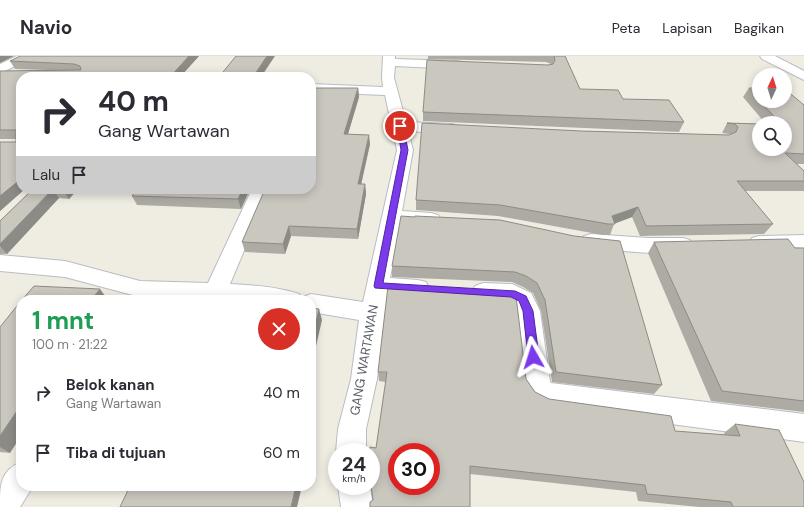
<!DOCTYPE html>
<html lang="id">
<meta charset="utf-8">
<style>
:root{--surface:#fff;--page:#f2f2f3;--text:#2b2b33;--muted:#7c7c81;--line:#e1e1e2}
body{margin:0;font-family:"DM Sans",sans-serif;background:var(--page);color:var(--text);height:100vh;display:flex;flex-direction:column;font-size:15px;white-space:nowrap}
*{box-sizing:border-box;margin:0}
p{font-size:13px;color:var(--muted)}
.icon{flex:none;width:22px;height:22px;fill:none;stroke:currentColor;stroke-width:2;stroke-linecap:round;stroke-linejoin:round}
.map{position:relative;flex:1;overflow:hidden}
.drawer{position:absolute;left:16px;top:239px;width:300px;height:196px;display:flex;flex-direction:column;background:var(--surface);border-radius:16px;box-shadow:0 2px 10px #0003}
.drawer>*{flex:none}
.hud{position:absolute;left:16px;top:16px;width:300px;height:122px;border-radius:16px;box-shadow:0 2px 10px #0003;background:#fff;color:var(--text);overflow:hidden}
.needle{width:26px;rotate:4deg}
.fabs{position:absolute;left:752px;top:12px;display:grid;gap:8px}
.fabs a{display:grid;place-items:center;width:40px;height:40px;border-radius:50%;background:var(--surface);box-shadow:0 2px 10px #0003;font-size:20px}
.speed{position:absolute;left:328px;top:387px;display:flex;gap:8px;font-size:20px;font-weight:700;text-align:center}
.speed>*{display:grid;place-content:center;width:52px;height:52px;border-radius:50%;background:var(--surface);box-shadow:0 2px 10px #0003;line-height:1}
.speed small{font-size:10px;font-weight:400}
.speed .limit{border:6px solid #d22;background:#fff;color:#111}
.pin{position:absolute;display:grid;place-items:center;width:34px;height:34px;color:#fff;margin:-17px;border:2px solid #fff;border-radius:50%;box-shadow:0 1px 4px #0007}
.me{position:absolute;width:44px;margin:-22px;rotate:354deg;stroke-linejoin:round;filter:drop-shadow(0 0 3px #0008)}
.turn{display:flex;align-items:center;gap:14px;height:84px;padding:0 16px;font-size:18px}
.turn .icon{width:52px;height:52px;stroke-width:2.5}
.turn b{display:block;font-size:28px;line-height:34px}
.then{display:flex;align-items:center;height:38px;padding:0 16px;background:#0003;gap:8px;font-size:15px}
.round{display:grid;place-items:center;flex:none;width:42px;height:42px;border-radius:21px;background:var(--page)}
.overview{display:flex;align-items:center;justify-content:space-between;height:68px;padding:0 16px}
h1{font-size:24px;font-weight:700;line-height:30px;color:#1e9e55}
ul{padding:0;list-style:none}
li{display:flex;align-items:center;gap:12px;height:60px;padding:0 16px}
li div{flex:1}
li b{display:block;font-size:15px}
li em{font-style:normal}
header{display:flex;align-items:center;gap:24px;box-sizing:border-box;height:56px;padding:0 20px;background:var(--surface);border-bottom:1px solid var(--line)}
header strong{font-size:19px}
nav{display:flex;gap:22px;margin-inline-start:auto;font-size:14px}
.map>svg:first-child{display:block}
.lines{fill:none;stroke-linecap:round;stroke-linejoin:round}
.minor-casing{stroke:#babcc3;stroke-width:2}
.minor{fill:#fff;fill-rule:evenodd}
.wall{fill:#aeaba4}
.shaded-wall{fill:#8d8b86}
.building{fill:#cac7bf;stroke:#8d8b86;fill-rule:evenodd}
.route{fill:#7c3aed;stroke:#51269a}
.labels{text-anchor:middle;dominant-baseline:central;stroke-width:3;stroke-linejoin:round;paint-order:stroke}
.street-label{font-size:13px;fill:#5a5e65;stroke:#fff}
</style>
<header>
<strong>Navio</strong>
<nav><a>Peta</a><a>Lapisan</a><a>Bagikan</a></nav>
</header>
<div class="map">
<svg width="804" height="451" viewBox="0 0 804 451">
<rect width="100%" height="100%" fill="#efede2"/>
<g class="lines">
<!-- minor casing -->
<g class="minor-casing">
<g id="minor">
<path d="M17,0H33L31,3L0,17V8Z"/>
<path d="M383,0H395V3L457,5L461,6L463,9L461,12L457,13L395,10L394,22L406,66L452,68L457,70L460,73L457,76L452,78L408,75L413,94L402,155L431,157L438,159L441,163L438,167L431,169L400,168L390,222L418,224L426,226L429,232L426,238L418,240L387,239L377,323L366,373V396H337V398L336,396L338,373L351,323L359,264L311,256V244H205L140,241L65,221L0,215V199L65,205L140,225L208,227L252,133H270L230,228C253,229 278,231 299,238L302,243L303,241L311,238L363,246L397,94L385,39L311,36V28L383,31L382,22Z"/>
<path d="M760,0H775L804,15V24L762,3Z"/>
<path d="M591,178L648,182H683L690,184L693,189L690,194C665,201 618,194 591,192L584,190L581,185L584,180Z"/>
<path d="M804,179V193L759,194L752,192L749,187L752,182L759,180Z"/>
<path d="M483,227L512,228L531,237L540,255L550,326L551,327L804,358V386L545,351C534,347 529,343 524,332L516,255C516,253 515,250 514,249C509,243 484,245 475,242L472,236L475,230Z"/>
<path d="M21,406V430H33L32,432L20,451H0C0,429 0,415 21,406Z"/>
<path d="M338,430H370L373,451H341Z"/>
</g>
</g>
<!-- minor -->
<use href="#minor" class="minor"/>
</g>
<!-- wall -->
<g class="wall">
<path d="M20,0H199L180,21H21V133H25L0,155V86H16V83H0V15L49,14L15,13L10,5Z"/>
<path d="M428,0H565L580,33L623,43L684,66L679,76L423,65V56L551,8L546,6L428,3Z"/>
<path d="M358,32L359,41L348,78L370,88L361,128H365L366,138L358,183L291,180L285,198L245,196L242,186Z"/>
<path d="M749,32H759V45H785L804,49V108H796L804,115V135H745L773,168L764,178L640,180L632,161L614,168L610,179H603L498,160L416,154V144L581,75L729,79L730,78H729L722,77L727,67L759,68V93L785,67H765L743,41Z"/>
<path d="M33,133H78L69,143L59,142L7,198H0V165Z"/>
<path d="M250,133L241,153L137,149L132,140Z"/>
<path d="M415,161L500,164L662,329L654,338L552,326L541,255L533,237L523,231L512,226L392,221V210Z"/>
<path d="M654,186L804,192V356L711,345L648,197Z"/>
<path d="M0,271L10,397L0,396Z"/>
<path d="M378,316L526,323L535,336L549,343L675,375L725,379L724,377L735,368L804,451H699L638,445L636,436L470,418L373,444L376,392L386,326L379,325Z"/>
</g>
<!-- shaded-wall -->
<g class="shaded-wall">
<path d="M0,0H14L0,7Z"/>
<path d="M189,0H199L180,21H170Z"/>
<path d="M267,0H275L261,21H253Z"/>
<path d="M358,32L359,41L345,88L344,78Z"/>
<path d="M369,79L370,88L359,138L358,128Z"/>
<path d="M20,123L21,124V133H25L0,155V140Z"/>
<path d="M365,128L366,138L358,183L357,173Z"/>
<path d="M53,133L59,142L7,198L0,190V188Z"/>
<path d="M64,133H78L69,143L63,134Z"/>
<path d="M243,133H250L241,153L238,143Z"/>
<path d="M638,151L632,161L613,168L612,160Z"/>
<path d="M289,170L291,180L285,198L283,188Z"/>
<path d="M100,233L108,244L95,239Z"/>
<path d="M319,253L322,264L311,312V288Z"/>
<path d="M21,349V380L10,397L0,391V380Z"/>
<path d="M296,430H302L297,451H291Z"/>
</g>
<!-- building -->
<g class="building">
<path d="M20,0H189L170,21H21V123L0,140V86H16V74H0V15L81,14L80,10L74,8L10,5Z"/>
<path d="M236,0H267L253,21H219Z"/>
<path d="M554,0H565L580,33L618,34L623,43L669,44L684,66L423,56L427,4L548,9L553,8L555,4Z"/>
<path d="M311,32H358L344,78L369,79L358,128H365L357,173L289,170L283,188L242,186L265,133H311Z"/>
<path d="M749,32H759V43Z"/>
<path d="M785,34H786L804,49V98L785,97L804,115V125H737L773,168L646,170L638,151L612,160L615,168H608L500,149L416,144L422,67L581,75L729,79L736,76L738,71L735,68L727,67L759,68V93H785V67H780L760,45H785Z"/>
<path d="M33,133H64L63,134L53,133L0,188V165Z"/>
<path d="M137,133H243L238,143L132,140Z"/>
<path d="M401,160L415,161V160L500,164L574,180L620,185L662,329L556,316L545,244L537,227L526,220L515,216L392,210Z"/>
<path d="M788,183L795,192H804V345L722,335L654,186Z"/>
<path d="M34,230L100,233L95,239L157,244H22Z"/>
<path d="M388,230L510,236L516,240L526,323L535,336L549,343L671,360L675,375L740,380L735,368L779,374L804,426V451H733L731,446L647,438L645,429L470,410V451H370V446L373,444L371,429V396H370V391L376,392L387,316H378ZM397,396H431V430H397Z"/>
<path d="M21,245V349L0,380V271Z"/>
<path d="M311,252L319,253L311,288Z"/>
<path d="M130,430H296L291,451H120Z"/>
</g>
<!-- route -->
<path class="route" d="M400,68L403,70L408,94L383,227L515,235L526,240L533,255L539,301L537,304L533,306L530,304L528,301L523,255L519,245L511,241L375,232L374,230L401,94L397,70Z"/>
<g class="labels">
<!-- street labels -->
<g class="street-label">
<text transform="translate(364 304) rotate(-80)">GANG WARTAWAN</text>
</g>
</g>
</svg>
<div class="fabs">
<a><svg class="needle" viewBox="-14 -14 28 28"><path d="M0-13l5 13h-10z" fill="#e53935"/><path d="M0 13l5-13h-10z" fill="#7c7c81"/></svg></a>
<a><svg class="icon" aria-label="search" viewBox="0 0 24 24"><circle cx="10" cy="10" r="6"/><path d="M15 15l6 6"/></svg></a>
</div>
<div class="speed"><div>24<small>km/h</small></div><div class="limit">30</div></div>
<div class="pin" style="left:400px;top:70px;background:#d93025"><svg class="icon" aria-label="arrive" viewBox="0 0 24 24"><path d="M6 21V4h12l-3 4 3 4H6"/></svg></div>
<svg class="me" style="left:533px;top:301px" viewBox="-20 -20 40 40"><path d="M0-17L14 15 0 8-14 15z" fill="#7c3aed" stroke="#fff" stroke-width="4"/></svg>
<div class="hud">
<div class="turn"><svg class="icon" aria-label="right" viewBox="0 0 24 24"><path d="M7 20v-9h11M14 6l5 5-5 5"/></svg><div><b>40 m</b>Gang Wartawan</div></div>
<div class="then">Lalu<svg class="icon" aria-label="arrive" viewBox="0 0 24 24"><path d="M6 21V4h12l-3 4 3 4H6"/></svg></div>
</div>
<section class="drawer">
<div class="overview"><div><h1>1 mnt</h1><p>100 m · 21:22</p></div><a class="round" style="background:#d93025;color:#fff"><svg class="icon" aria-label="close" viewBox="0 0 24 24"><path d="M6 6l12 12M18 6L6 18"/></svg></a></div>
<ul>
<li><svg class="icon" aria-label="right" viewBox="0 0 24 24"><path d="M7 20v-9h11M14 6l5 5-5 5"/></svg><div><b>Belok kanan</b><p>Gang Wartawan</p></div><em>40 m</em></li>
<li><svg class="icon" aria-label="arrive" viewBox="0 0 24 24"><path d="M6 21V4h12l-3 4 3 4H6"/></svg><div><b>Tiba di tujuan</b></div><em>60 m</em></li>
</ul>
</section>
</div>
